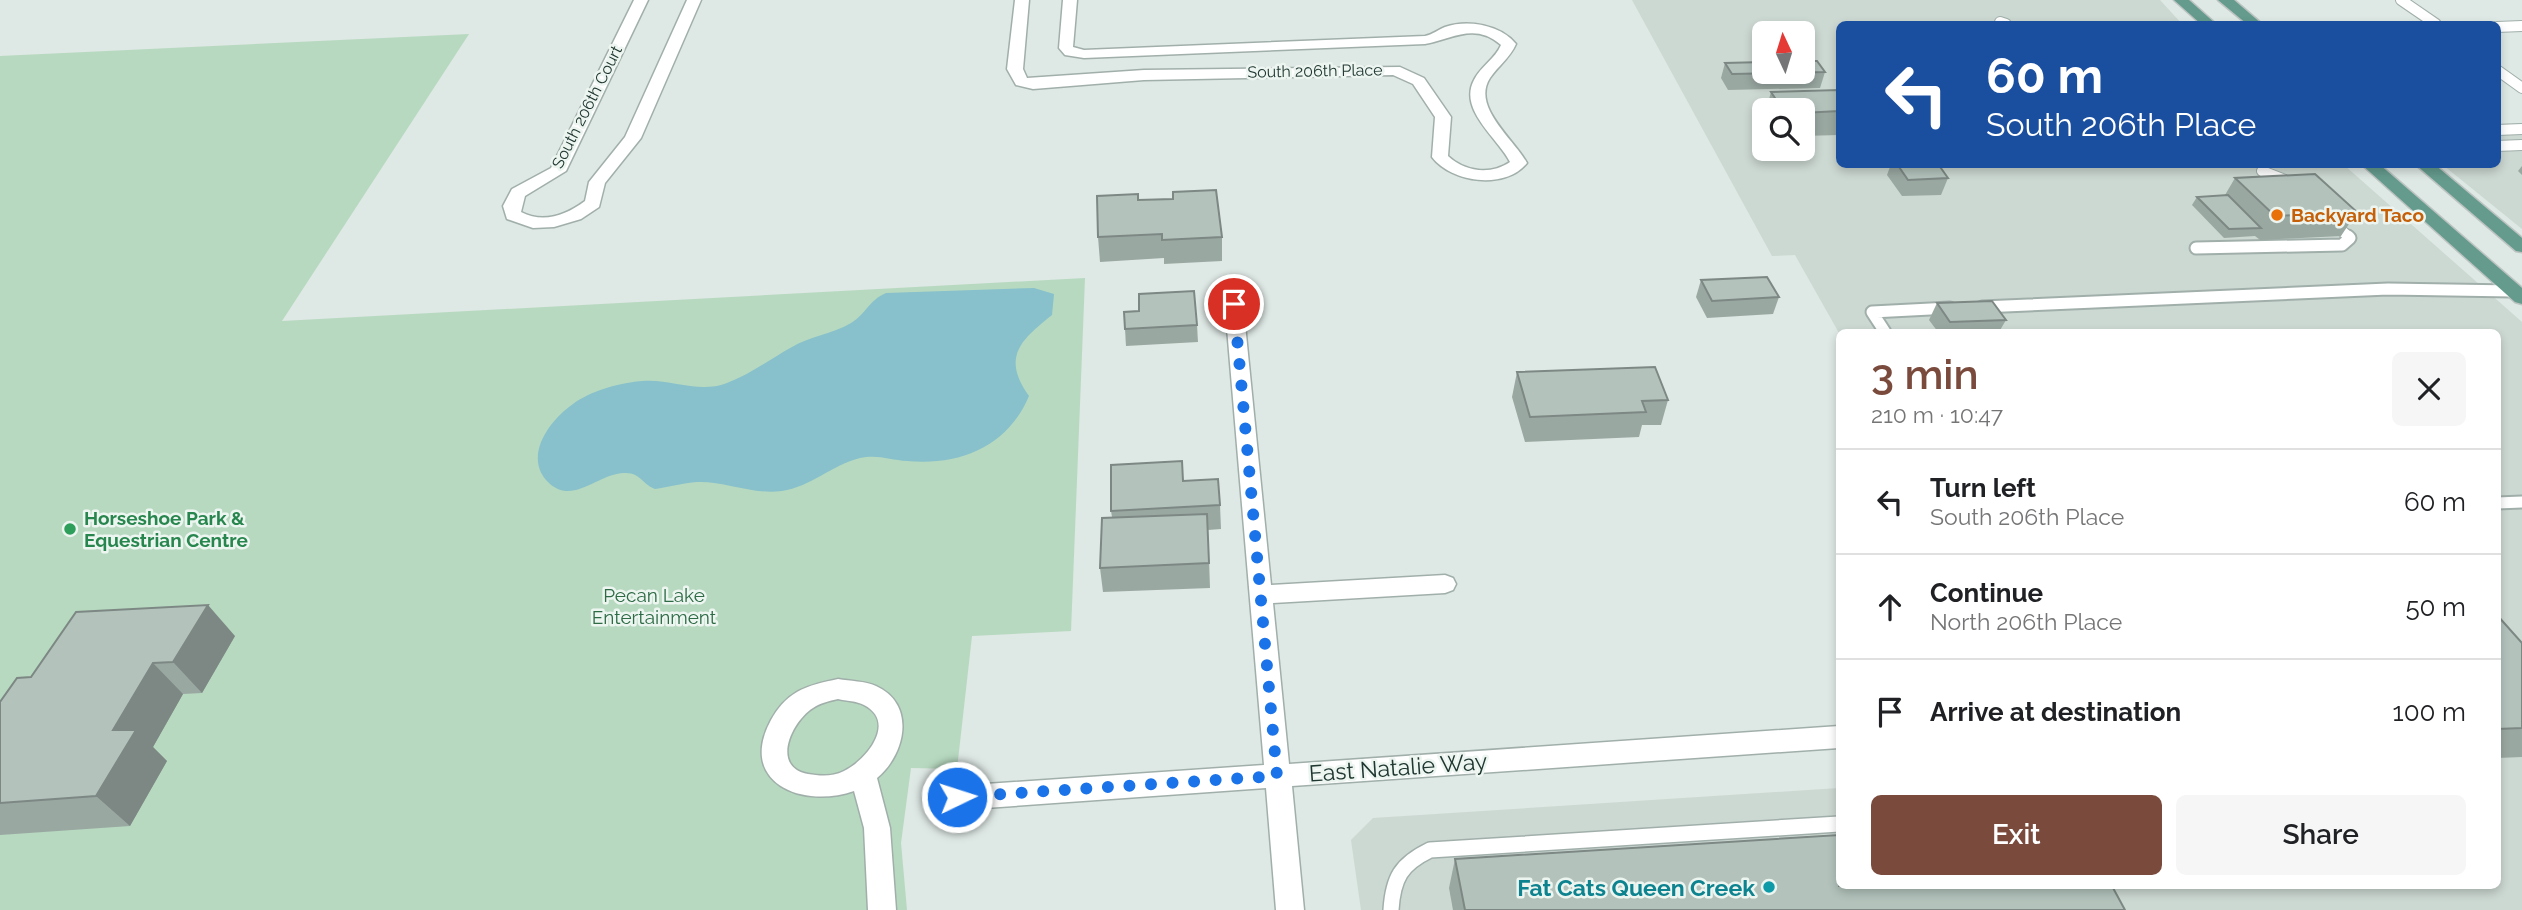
<!DOCTYPE html>
<meta charset="utf-8">
<style>
:root{--surface:#fff;--page:#f6f6f6;--text:#202124;--muted:#757577;--line:#e0e0e0;--accent:#7a4b3d}
body{margin:0;font-family:Raleway,sans-serif;background:var(--page);color:var(--text);height:100vh;display:flex;flex-direction:column;font-size:26px;white-space:nowrap}
*{box-sizing:border-box;margin:0}
p{font-size:23px;color:var(--muted)}
.icon{flex:none;width:38px;height:38px;fill:none;stroke:currentColor;stroke-width:2;stroke-linecap:round;stroke-linejoin:round}
.map{position:relative;flex:1;overflow:hidden}
.sheet{position:absolute;left:1836px;top:329px;width:665px;height:560px;display:flex;flex-direction:column;background:var(--surface);border-radius:10px;box-shadow:0 4px 10px #0003}
.sheet>*{flex:none}
.top-card{position:absolute;left:1836px;top:21px;width:665px;height:147px;border-radius:10px;box-shadow:0 4px 10px #0003;background:#1a4fa0;color:#fff;overflow:hidden}
.needle{width:46px;rotate:356deg}
.fabs{position:absolute;left:1752px;top:21px;display:grid;gap:14px}
.fabs a{display:grid;place-items:center;width:63px;height:63px;border-radius:10px;background:var(--surface);box-shadow:0 4px 10px #0003;font-size:35px}
.pin{position:absolute;display:grid;place-items:center;width:60px;height:60px;color:#fff;margin:-30px;border:4px solid #fff;border-radius:50%;box-shadow:0 2px 7px #0007}
.me{position:absolute;width:77px;margin:-38px;rotate:86deg;stroke-linejoin:round;filter:drop-shadow(0 0 5px #0008)}
.turn{display:flex;align-items:center;gap:24px;height:147px;padding:0 35px;font-size:32px}
.turn .icon{width:91px;height:91px;stroke-width:2.5}
.turn b{display:block;font-size:49px;line-height:60px}
.round{display:grid;place-items:center;flex:none;width:74px;height:74px;border-radius:10px;background:var(--page)}
.head{display:flex;align-items:center;justify-content:space-between;height:119px;padding:0 35px}
h1{font-size:42px;font-weight:600;line-height:52px;color:var(--accent)}
.cta{display:flex;gap:14px;margin-top:auto;padding:14px 35px}
.cta a{flex:1;height:80px;border-radius:10px;background:var(--accent);color:#fff;font-size:28px;font-weight:600;line-height:80px;text-align:center}
.cta a+a{background:var(--page);color:var(--text)}
ul{padding:0;list-style:none}
li{display:flex;align-items:center;gap:21px;height:105px;padding:0 35px;border-top:2px solid var(--line)}
li div{flex:1}
li b{display:block;font-size:26px}
li em{font-style:normal}
.map>svg:first-child{display:block}
.built{fill:#ccd8d2;fill-rule:evenodd}
.green{fill:#b7d9c0}
.water{fill:#88c1cb}
.lines{fill:none;stroke-linecap:round;stroke-linejoin:round}
.lane-far2-casing{stroke:#a1afab;stroke-width:12}
.lane-far1-casing{stroke:#a1afab;stroke-width:15}
.lane-casing{stroke:#a1afab;stroke-width:18}
.street-casing{stroke:#a1afab;stroke-width:3}
.primary-casing{stroke:#bcc3c1;stroke-width:3}
.lane-far2{stroke:#fff;stroke-width:10}
.lane-far1{stroke:#fff;stroke-width:11}
.lane{stroke:#fff;stroke-width:15}
.street{fill:#fff;fill-rule:evenodd}
.primary{fill:#649b8d;fill-rule:evenodd}
.wall{fill:#9aa8a2}
.shaded-wall{fill:#7d8884}
.building{fill:#b3c3bc;stroke:#7d8884;stroke-width:2}
.route{stroke:#1a73e8;stroke-width:12;stroke-dasharray:0 21.6}
.food-dot{fill:#e8710a;stroke:#edf5f1;stroke-width:2.5}
.leisure-dot{fill:#2e9e5b;stroke:#edf5f1;stroke-width:2.5}
.culture-dot{fill:#0f9aa8;stroke:#edf5f1;stroke-width:2.5}
.labels{text-anchor:middle;dominant-baseline:central;stroke-width:5;stroke-linejoin:round;paint-order:stroke}
.far-street-label{font-size:16px;fill:#203731;stroke:#edf5f1}
.food-label{font-size:19px;font-weight:bold;fill:#c56008;stroke:#edf5f1;text-anchor:start}
.leisure-label{font-size:19px;font-weight:bold;fill:#27864d;stroke:#edf5f1;text-anchor:start}
.park-label{font-size:19px;fill:#2d6b45;stroke:#edf5f1}
.near-street-label{font-size:23px;fill:#203731;stroke:#edf5f1}
.near-culture-label{font-size:23px;font-weight:bold;fill:#0d838f;stroke:#edf5f1;text-anchor:end}
</style>
<div class="map">
<svg width="2522" height="910" viewBox="0 0 2522 910">
<rect width="100%" height="100%" fill="#dee8e4"/>
<!-- built -->
<g class="built">
<path d="M1632,0H2160L2182,24H1839V164L2344,165L2522,322V910H1361L1351,840L1373,818L1839,788V886H2497V332L1839,333L1795,255L1772,256ZM1764,33H1802V72H1764ZM1764,110H1802V149H1764Z"/>
<path d="M2522,123V229L2443,165L2497,164V124Z"/>
</g>
<!-- green -->
<path class="green" d="M469,34L282,321L1085,278L1071,631L972,636L957,769L911,768L901,843L907,910H0V56Z"/>
<!-- water -->
<path class="water" d="M1034,288L1054,294L1052,315C1021,340 1001,357 1029,396C1008,446 961,466 907,461C891,460 877,454 860,458C832,465 810,487 782,491C753,495 725,481 697,482C683,483 668,487 655,489C642,484 640,472 624,473C596,474 571,508 546,480C524,454 551,419 573,404C590,391 622,382 643,381C673,379 698,394 727,383C751,374 770,359 792,347C810,336 833,334 851,323C866,314 869,300 886,293Z"/>
<g class="lines">
<!-- lane-far2 casing -->
<g class="lane-far2-casing">
<g id="lane-far2">
<path d="M2401,0L2436,24"/>
<path d="M2000,22L2006,24"/>
<path d="M2497,27L2522,26"/>
<path d="M2497,70L2522,88"/>
<path d="M2497,130L2522,129"/>
<path d="M2497,146L2522,145"/>
<path d="M2262,171L2290,182"/>
<path d="M2331,221L2350,238"/>
</g>
</g>
<!-- lane-far1 casing -->
<g class="lane-far1-casing">
<g id="lane-far1">
<path d="M2196,248L2342,245L2350,238L2348,236"/>
<path d="M1982,307L2388,289L2513,291"/>
<path d="M1885,332L1872,312L1950,308"/>
<path d="M2497,503L2522,502"/>
</g>
</g>
<!-- lane casing -->
<g class="lane-casing">
<path id="lane" d="M1391,910C1393,878 1401,864 1430,850L1839,824"/>
</g>
<!-- street casing -->
<g class="street-casing">
<g id="street">
<path d="M634,0H648L566,171L525,196L521,212C544,224 566,215 585,201L589,182L625,137L687,0H701L641,138L605,183L599,207L581,219L554,227L533,228L507,219L503,206L512,189L551,168Z"/>
<path d="M1015,0H1029L1023,69L1027,78L1144,70L1400,67L1424,78L1451,117L1448,156C1465,172 1491,175 1510,162C1498,138 1458,110 1474,80C1481,66 1495,59 1501,45C1475,22 1452,39 1425,44L1084,58L1065,55L1059,48L1063,0H1077L1073,47L1084,50L1425,36C1434,34 1437,30 1445,27C1468,19 1501,25 1516,44C1510,58 1498,66 1490,78C1471,107 1515,140 1527,163C1505,190 1452,183 1432,157L1435,117L1413,84L1393,75L1144,80L1033,89L1016,85L1007,69Z"/>
<path d="M1234,298L1243,304L1271,585L1445,575L1453,578L1456,584L1453,590L1445,593L1273,603L1289,764L1839,726V748L1292,786L1304,910H1276L1266,788L957,810L948,806L944,798L948,790L957,786L1264,765L1225,304Z"/>
<path d="M838,679C850,681 865,681 876,686C916,704 906,754 877,778L890,828L896,910H868L864,828L854,791C803,809 737,783 771,720C777,709 785,699 797,692C809,685 824,682 838,679ZM838,699C846,701 857,701 864,705C897,722 867,760 844,771C832,777 820,776 808,774C770,767 792,721 813,708C820,703 829,701 838,699Z"/>
</g>
</g>
<!-- primary casing -->
<g class="primary-casing">
<g id="primary">
<path d="M2174,0H2189L2216,24H2201Z"/>
<path d="M2218,0H2234L2262,24H2247Z"/>
<path d="M2361,164H2379L2522,288V304L2515,302Z"/>
<path d="M2415,164H2434L2522,238V252L2516,251Z"/>
</g>
</g>
<!-- lane-far2 -->
<use href="#lane-far2" class="lane-far2"/>
<!-- lane-far1 -->
<use href="#lane-far1" class="lane-far1"/>
<!-- lane -->
<use href="#lane" class="lane"/>
<!-- street -->
<use href="#street" class="street"/>
<!-- primary -->
<use href="#primary" class="primary"/>
</g>
<!-- wall -->
<g class="wall">
<path d="M1725,63L1825,72L1820,88L1728,90L1721,78Z"/>
<path d="M1839,90V135L1802,136V110H1766L1771,92Z"/>
<path d="M1891,164H1938L1948,178L1941,195L1902,196L1887,175Z"/>
<path d="M2522,166V175L2518,171Z"/>
<path d="M2235,178L2357,212L2341,236L2260,240L2255,236L2224,238L2192,205L2197,197L2225,195Z"/>
<path d="M1138,200L1222,237V261L1164,264V258L1100,262L1098,237Z"/>
<path d="M1701,280L1779,297L1773,314L1707,318L1696,297Z"/>
<path d="M1937,303L2006,320L1999,332H1938L1929,320Z"/>
<path d="M1197,325L1198,342L1126,346L1125,329Z"/>
<path d="M1517,372L1668,400L1661,425H1642L1639,437L1525,442L1512,397Z"/>
<path d="M1220,505L1221,529L1208,530L1210,588L1103,592L1100,568L1112,517L1111,511Z"/>
<path d="M2497,615L2522,643V757L2497,758Z"/>
<path d="M235,636L202,693L183,694L153,747L167,761L130,826L0,835V702L31,677Z"/>
<path d="M1455,859L2125,910H1453L1449,888Z"/>
</g>
<!-- shaded-wall -->
<g class="shaded-wall">
<path d="M208,605L235,636L202,693L173,662Z"/>
<path d="M153,663L183,694L153,747L167,761L130,826L96,796L113,730Z"/>
</g>
<!-- building -->
<g class="building">
<path d="M1802,61H1817L1825,72L1732,74L1725,63L1764,62V72H1802Z"/>
<path d="M1839,90V111L1802,113V110H1783L1771,92Z"/>
<path d="M1897,164H1938L1948,178L1908,180Z"/>
<path d="M2315,174L2357,212L2275,216L2235,178Z"/>
<path d="M1216,190L1222,237L1162,240V234L1098,237L1097,196L1138,194V200L1173,199V192Z"/>
<path d="M2228,195L2261,228L2229,229L2197,197Z"/>
<path d="M1767,277L1779,297L1712,301L1701,280Z"/>
<path d="M1194,291L1197,325L1125,329L1124,312L1139,311V294Z"/>
<path d="M1992,301L2006,320L1950,322L1937,303Z"/>
<path d="M1655,367L1668,400L1642,401L1646,412L1530,417L1517,372Z"/>
<path d="M1182,461L1183,481L1218,479L1220,505L1111,511V465Z"/>
<path d="M1207,514L1209,563L1100,568L1102,518Z"/>
<path d="M208,605L173,662L153,663L113,730H136L96,796L0,803V702L17,678L31,677L76,612Z"/>
<path d="M2497,615L2522,643V728L2497,729Z"/>
<path d="M1839,835V886H2112L2125,910H1465L1455,859Z"/>
</g>
<g class="lines">
<!-- route -->
<path class="route" d="M957,797L1277,776L1234,304"/>
</g>
<!-- markers -->
<circle class="food-dot" cx="2277" cy="215" r="7"/>
<circle class="leisure-dot" cx="70" cy="529" r="7"/>
<circle class="culture-dot" cx="1769" cy="887" r="7"/>
<g class="labels">
<!-- far-street labels -->
<g class="far-street-label">
<text transform="translate(1315 71) rotate(-1)">South 206th Place</text>
<text transform="translate(587 107) rotate(-63)">South 206th Court</text>
</g>
<!-- food labels -->
<g class="food-label">
<text x="2291" y="215">Backyard Taco</text>
</g>
<!-- leisure labels -->
<g class="leisure-label">
<text x="84" y="518">Horseshoe Park &amp;<tspan x="84" dy="22">Equestrian Centre</tspan></text>
</g>
<!-- park labels -->
<g class="park-label">
<text x="654" y="595">Pecan Lake<tspan x="654" dy="22">Entertainment</tspan></text>
</g>
<!-- near-street labels -->
<g class="near-street-label">
<text transform="translate(1398 767) rotate(-4)">East Natalie Way</text>
</g>
<!-- near-culture labels -->
<g class="near-culture-label">
<text x="1755" y="887">Fat Cats Queen Creek</text>
</g>
</g>
</svg>
<div class="fabs">
<a><svg class="needle" viewBox="-14 -14 28 28"><path d="M0-13l5 13h-10z" fill="#e53935"/><path d="M0 13l5-13h-10z" fill="#757577"/></svg></a>
<a><svg class="icon" aria-label="search" viewBox="0 0 24 24"><circle cx="10" cy="10" r="6"/><path d="M15 15l6 6"/></svg></a>
</div>
<div class="pin" style="left:1234px;top:304px;background:#d93025"><svg class="icon" aria-label="arrive" viewBox="0 0 24 24"><path d="M6 21V4h12l-3 4 3 4H6"/></svg></div>
<svg class="me" style="left:957px;top:797px" viewBox="-20 -20 40 40"><circle r="17" fill="#1a73e8" stroke="#fff" stroke-width="3"/><path d="M0-11L8 9 0 5-8 9z" fill="#fff"/></svg>
<div class="top-card">
<div class="turn"><svg class="icon" aria-label="left" viewBox="0 0 24 24"><path d="M17 20v-9H6M10 6l-5 5 5 5"/></svg><div><b>60 m</b>South 206th Place</div></div>
</div>
<section class="sheet">
<div class="head"><div><h1>3 min</h1><p>210 m · 10:47</p></div><a class="round"><svg class="icon" aria-label="close" viewBox="0 0 24 24"><path d="M6 6l12 12M18 6L6 18"/></svg></a></div>
<ul>
<li><svg class="icon" aria-label="left" viewBox="0 0 24 24"><path d="M17 20v-9H6M10 6l-5 5 5 5"/></svg><div><b>Turn left</b><p>South 206th Place</p></div><em>60 m</em></li>
<li><svg class="icon" aria-label="ahead" viewBox="0 0 24 24"><path d="M12 20V5M6 11l6-6 6 6"/></svg><div><b>Continue</b><p>North 206th Place</p></div><em>50 m</em></li>
<li><svg class="icon" aria-label="arrive" viewBox="0 0 24 24"><path d="M6 21V4h12l-3 4 3 4H6"/></svg><div><b>Arrive at destination</b></div><em>100 m</em></li>
</ul>
<div class="cta"><a>Exit</a><a>Share</a></div>
</section>
</div>
